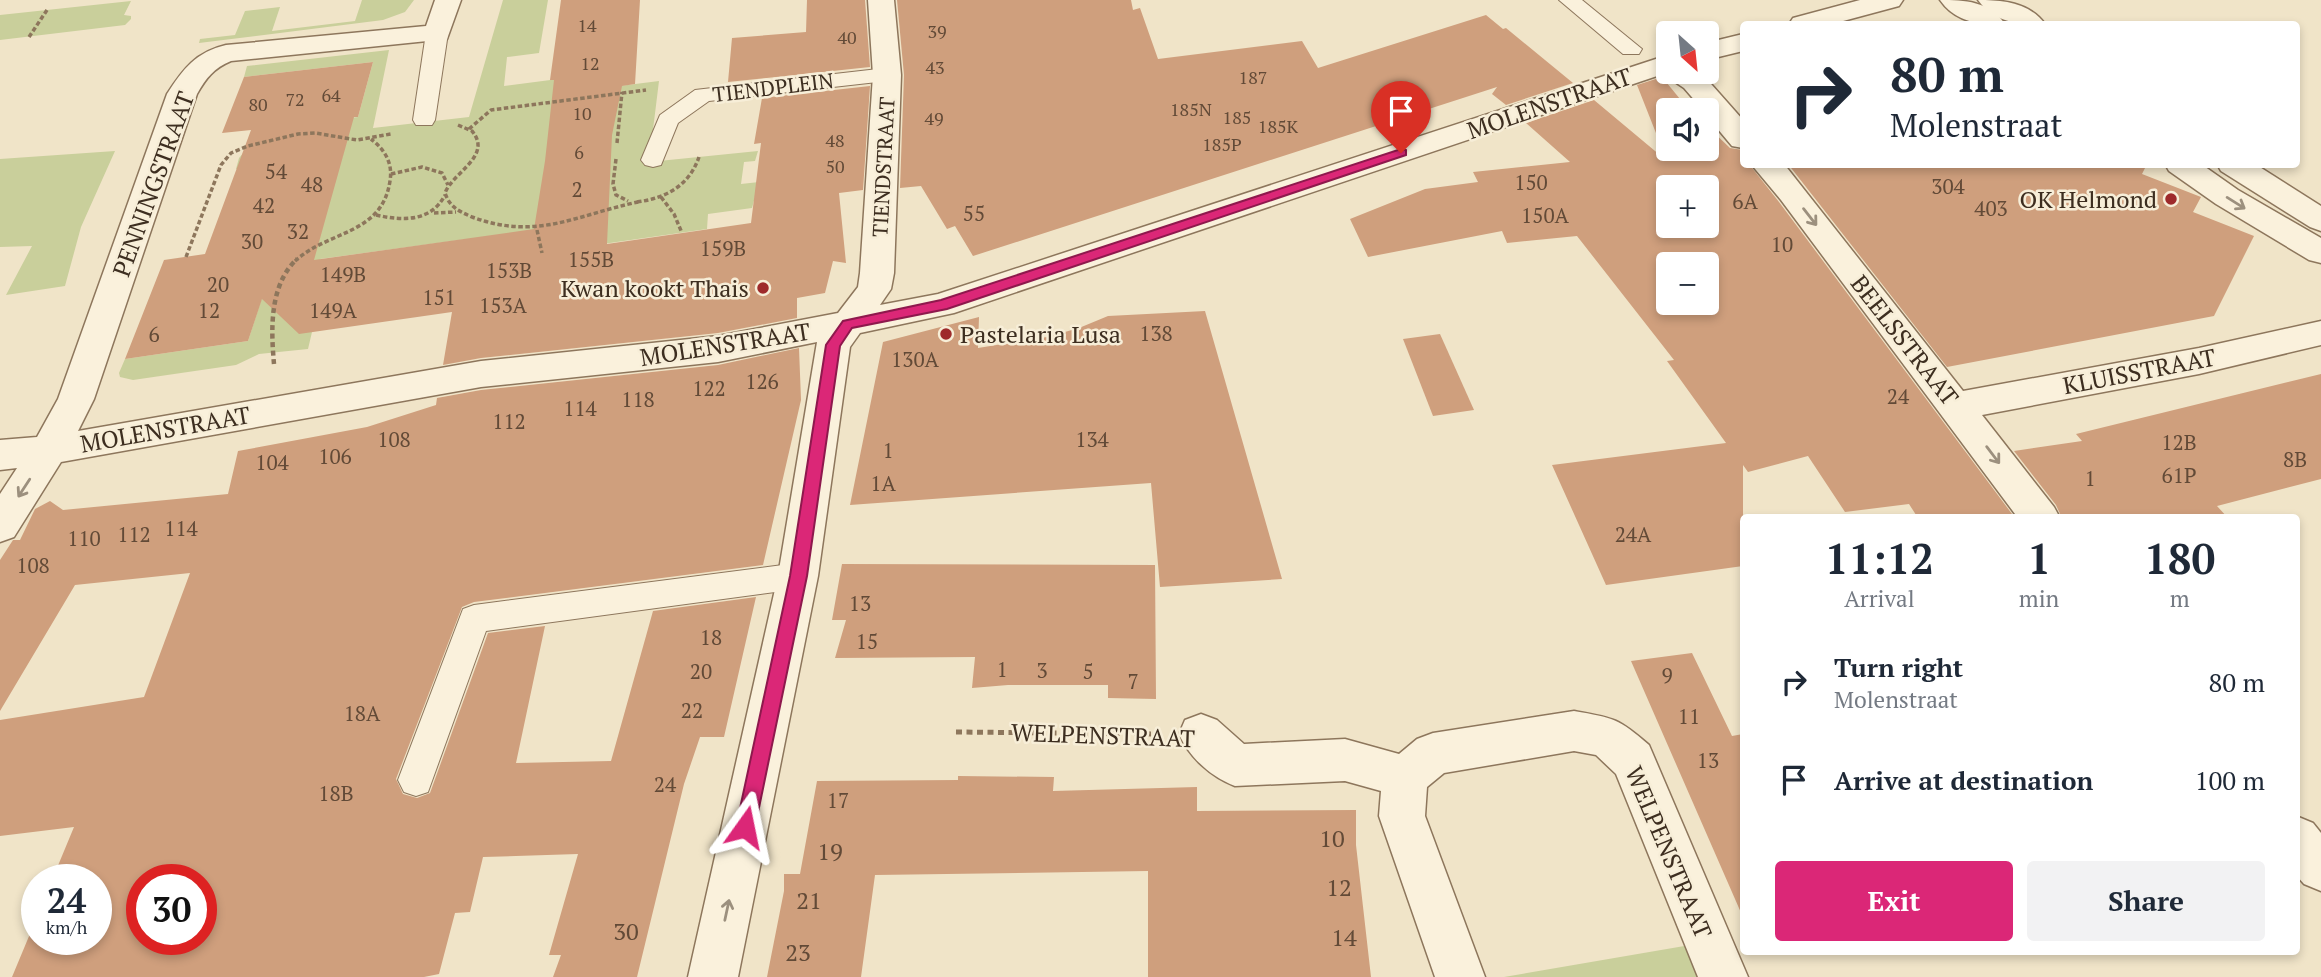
<!DOCTYPE html>
<meta charset="utf-8">
<style>
:root{--surface:#fff;--page:#f2f2f3;--text:#1f2937;--muted:#747a83;--accent:#db2777}
body{margin:0;font-family:"PT Serif",serif;background:var(--page);color:var(--text);height:100vh;display:flex;flex-direction:column;font-size:26px;white-space:nowrap}
*{box-sizing:border-box;margin:0}
p{font-size:23px;color:var(--muted)}
.icon{flex:none;width:38px;height:38px;fill:none;stroke:currentColor;stroke-width:2;stroke-linecap:round;stroke-linejoin:round}
.map{position:relative;flex:1;overflow:hidden}
.side{position:absolute;left:1740px;top:514px;width:560px;height:441px;display:flex;flex-direction:column;background:var(--surface);border-radius:7px;box-shadow:0 4px 10px #0003}
.side>*{flex:none}
.top-card{position:absolute;left:1740px;top:21px;width:560px;height:147px;border-radius:7px;box-shadow:0 4px 10px #0003;background:#fff;color:var(--text);overflow:hidden}
.needle{width:46px;rotate:153deg}
.controls{position:absolute;left:1656px;top:21px;display:grid;gap:14px}
.controls a{display:grid;place-items:center;width:63px;height:63px;border-radius:7px;background:var(--surface);box-shadow:0 4px 10px #0003;font-size:35px}
.speed{position:absolute;left:21px;top:864px;display:flex;gap:14px;font-size:35px;font-weight:700;text-align:center}
.speed>*{display:grid;place-content:center;width:91px;height:91px;border-radius:50%;background:var(--surface);box-shadow:0 4px 10px #0003;line-height:1}
.speed small{font-size:18px;font-weight:400}
.speed .limit{border:10px solid #d22;background:#fff;color:#111}
.pin{position:absolute;display:grid;place-items:center;width:60px;height:60px;color:#fff;margin:-72px -30px;border-radius:50% 50% 50% 0;rotate:-45deg;box-shadow:0 0 7px #0007}
.pin .icon{rotate:45deg}
.me{position:absolute;width:77px;margin:-38px;rotate:12deg;stroke-linejoin:round;filter:drop-shadow(0 0 5px #0008)}
.turn{display:flex;align-items:center;gap:24px;height:147px;padding:0 35px;font-size:32px}
.turn .icon{width:91px;height:91px;stroke-width:2.5}
.turn b{display:block;font-size:49px;line-height:60px}
.eta{display:flex;justify-content:space-evenly;align-items:center;height:119px;text-align:center}
.eta b{font-size:42px;font-weight:600;line-height:49px}
.cta{display:flex;gap:14px;margin-top:auto;padding:14px 35px}
.cta a{flex:1;height:80px;border-radius:7px;background:var(--accent);color:#fff;font-size:28px;font-weight:600;line-height:80px;text-align:center}
.cta a+a{background:var(--page);color:var(--text)}
ul{padding:0;list-style:none}
li{display:flex;align-items:center;gap:21px;height:98px;padding:0 35px}
li div{flex:1}
li b{display:block;font-size:26px}
li em{font-style:normal}
.map>svg:first-child{display:block}
.green{fill:#c9cf9b}
.building{fill:#cf9f7d;fill-rule:evenodd}
.lines{fill:none;stroke-linecap:round;stroke-linejoin:round}
.service-casing{stroke:#8d765c;stroke-width:2}
.minor-casing{stroke:#8d765c;stroke-width:3}
.tertiary-casing{stroke:#8d765c;stroke-width:3}
.path-far2{stroke:#8d765c;stroke-width:3.5;stroke-dasharray:4.5 2.5;stroke-linecap:butt}
.path-far1{stroke:#8d765c;stroke-width:4.5;stroke-dasharray:5 3.5;stroke-linecap:butt}
.path{stroke:#8d765c;stroke-width:5;stroke-dasharray:6 4.5;stroke-linecap:butt}
.service{fill:#faf1dc;fill-rule:evenodd}
.minor{fill:#faf1dc;fill-rule:evenodd}
.tertiary{fill:#faf1dc;fill-rule:evenodd}
.oneway{stroke:#9c907e}
.route{fill:#db2777;stroke:#8e194d;stroke-width:2}
.poi-dot{fill:#9e2a2b;stroke:#f7eed8;stroke-width:2.5}
.labels{text-anchor:middle;dominant-baseline:central;stroke-width:5;stroke-linejoin:round;paint-order:stroke}
.far-number-label{font-size:18px;fill:#624a37}
.far-street-label{font-size:21px;fill:#3d2e20;stroke:#f7eed8}
.number-label{font-size:21px;fill:#624a37}
.street-label{font-size:24px;fill:#3d2e20;stroke:#f7eed8}
.poi-label{font-size:24px;fill:#3d2e20;stroke:#f7eed8;text-anchor:end}
.near-number-label{font-size:24px;fill:#624a37}
</style>
<div class="map">
<svg width="2321" height="977" viewBox="0 0 2321 977">
<rect width="100%" height="100%" fill="#f0e4c8"/>
<!-- green -->
<g class="green">
<path d="M362,0H414L405,12L383,20L199,43L200,39L235,35L245,11L280,7L272,31L355,21Z"/>
<path d="M503,0H548L539,53L507,57L504,86L589,75L588,90L659,81L649,162L758,151L755,161L744,162L741,184L759,182L752,208L708,214L707,229L554,251L467,239L320,259L298,332H312L308,349L259,354L236,365L133,380L120,377L119,373L125,359L248,341L279,245L343,156L236,169L239,158L245,151L311,122L358,117L373,62L244,77L247,66L389,50L373,128L469,117Z"/>
<path d="M131,1L124,15L131,16V19L125,25L0,40V15Z"/>
<path d="M115,151L81,227L65,286L6,295L32,246L0,247V159Z"/>
<path d="M1696,944L1710,977H1504Z"/>
</g>
<!-- building -->
<g class="building">
<path d="M561,0H640L635,84L622,86L612,135L607,244L751,223L761,143L754,144L762,98L870,86L863,190L839,193L846,263L833,261L825,293L797,298V318L718,333L481,358L443,365L452,312L299,334L262,299L248,341L125,359L164,260L205,254L251,130L222,133L244,77L373,62L358,117H354L314,260L534,229L545,161L554,80H550Z"/>
<path d="M807,0H865L870,67L728,82L732,38L806,32Z"/>
<path d="M897,0H1131L1133,10L1140,8L1158,59L1302,41L1318,68L1486,15L1503,29L1506,28L1573,83L1506,105L1492,94L1497,87L973,256L955,226L947,229L921,186L900,188L904,75Z"/>
<path d="M1662,77L1689,110H1668V149H1706V125L1730,148L1743,150V164H1749L1779,202L2015,518H1918L1909,504L1845,512L1808,456L1748,472L1743,465V566L1606,585L1552,465L1726,443L1667,361L1674,360L1577,236L1507,243L1502,231L1368,257L1350,219L1425,189L1478,182L1473,172L1570,162L1526,123L1594,100L1667,161L1637,85ZM1668,187H1706V226H1668ZM1668,264H1706V303H1668Z"/>
<path d="M1788,164H2147L2142,174L2201,197L2193,212L2254,236L2214,316L1947,367Z"/>
<path d="M1205,311L1282,579L1160,587L1151,483L850,505L883,342L979,317L978,348L1047,337L1079,328L1108,316Z"/>
<path d="M1440,334L1474,410L1433,416L1403,339Z"/>
<path d="M799,348L801,400L763,565L474,602L462,607L396,779L403,794L417,798L430,793L488,633L545,626L516,763L611,761L653,611L756,597L724,737H700L684,784L637,977H553L561,955H549L578,854L483,857L470,912L455,913L439,974L424,977H12L37,917V940H96V880H52L74,827L0,836V720L144,697L190,573L75,585L0,711V560L13,540H20L35,509L50,501L63,510L228,494L238,451L367,427L436,405L437,398L481,390L718,365ZM142,880H201V940H142Z"/>
<path d="M2321,374V479L2217,506L2228,518H2062L2056,505L2014,451L2082,441L2076,434Z"/>
<path d="M842,564L1155,565L1156,699L1108,698V685H1008L972,688L975,657L835,658L846,620H832Z"/>
<path d="M1692,653L1732,736L1743,734L1742,915L1631,661Z"/>
<path d="M958,776L1054,777L1053,791L1197,787V811L1356,810V845L1371,977H1148V871L875,875L861,977H767L784,891V874H800L817,781L958,780Z"/>
</g>
<g class="lines">
<!-- service casing -->
<g class="service-casing">
<g id="service">
<path d="M1559,0H1582L1642,49L1639,54H1623Z"/>
<path d="M437,27L445,28L448,33L435,120L432,125H416L413,120L426,33L429,28Z"/>
<path d="M887,68L895,70L898,75L895,80L709,101L678,123L661,165L653,167L645,165L641,160L660,115L695,90Z"/>
<path d="M798,563L809,567L814,576L809,585L798,589L486,631L428,792L416,796L404,792L398,780L463,609L474,605Z"/>
</g>
</g>
<!-- minor casing -->
<g class="minor-casing">
<g id="minor">
<path d="M435,0H461L447,39L231,61C214,68 206,78 197,94L94,399L78,431L481,361L718,336L838,313L858,287L860,273L873,75L868,0H894L901,75L894,273L891,289L880,305L938,294L1668,55V72H1697L1704,76L1743,120V148L1732,146L1706,115V110H1703L1684,88L1663,74L954,313L860,333L850,347L818,576L738,977H688L778,576L817,342L718,362L481,387L61,462L14,537L0,542V494L17,468L0,470V440L37,437L58,399L167,94C183,69 196,52 226,45L426,26Z"/>
<path d="M1860,0H1903L1899,6L1832,24H1789L1793,18Z"/>
<path d="M1743,34V51L1706,60V43Z"/>
<path d="M1751,164H1784L1963,391L2199,348L2321,321V345L2199,374L1982,415L2054,507L2060,518H2018L1781,200Z"/>
<path d="M1574,711C1614,718 1618,718 1649,745L1748,977H1698L1616,774L1596,755L1574,751L1444,773L1427,787L1425,816L1485,977H1435L1379,816L1381,791L1345,781L1235,786C1211,777 1189,757 1179,734L1185,720L1201,714L1217,720L1244,744L1345,739L1399,754L1417,739L1433,733Z"/>
<path d="M2296,816L2313,823L2321,833V891L2304,884L2296,875Z"/>
</g>
</g>
<!-- tertiary casing -->
<g class="tertiary-casing">
<g id="tertiary">
<path d="M1940,0C1965,0 1989,1 2005,24C1981,26 1955,22 1940,0Z"/>
<path d="M1978,0C2002,0 2029,2 2045,24C2021,26 1993,22 1978,0Z"/>
<path d="M2165,164H2201L2238,190L2321,238V263L2309,260L2216,204L2169,171Z"/>
<path d="M2217,164H2255L2321,206V231L2310,227L2221,171Z"/>
</g>
</g>
<!-- path-far2 -->
<g class="path-far2">
<path d="M29,37L47,10"/>
<path d="M458,125L472,131C493,156 453,172 445,193C450,208 459,211 472,217C537,241 576,215 638,202"/>
<path d="M469,129L491,110L646,90"/>
<path d="M617,143L622,92"/>
<path d="M616,159L613,184L616,195L628,201"/>
<path d="M391,174L422,167L442,173L448,185"/>
<path d="M661,197L674,214L682,233"/>
<path d="M637,202C666,198 689,186 699,157"/>
<path d="M434,213L456,212"/>
<path d="M376,215C403,221 431,222 445,195"/>
<path d="M537,230L542,253"/>
<path d="M186,257L221,165L231,153L248,146L298,134L315,133L357,140L391,134"/>
<path d="M295,261C329,230 382,235 390,181C393,163 385,150 371,139"/>
</g>
<!-- path-far1 -->
<path class="path-far1" d="M274,364C271,330 269,285 297,259"/>
<!-- path -->
<path class="path" d="M956,732L1158,734"/>
<!-- service -->
<use href="#service" class="service"/>
<!-- minor -->
<use href="#minor" class="minor"/>
<!-- tertiary -->
<use href="#tertiary" class="tertiary"/>
</g>
<!-- one-way arrows -->
<defs><path id="oneway-shaft" d="M-6 0H5M1.5-3L5.5 0L1.5 3" fill="none" stroke-width="1.6" stroke-linecap="round" stroke-linejoin="round" transform="scale(1.75)"/></defs>
<g class="oneway">
<use href="#oneway-shaft" transform="translate(2236 203) rotate(32)"/>
<use href="#oneway-shaft" transform="translate(1810 217) rotate(52)"/>
<use href="#oneway-shaft" transform="translate(1993 455) rotate(53)"/>
<use href="#oneway-shaft" transform="translate(24 488) rotate(123)"/>
<use href="#oneway-shaft" transform="translate(727 910) rotate(-78)"/>
</g>
<!-- route -->
<path class="route" d="M1401,149L1406,150V155L947,309L852,328L840,346L807,576L755,827L752,833L745,836L738,833L736,827L790,576L826,345L843,321L941,300Z"/>
<!-- markers -->
<g class="poi-dot">
<circle cx="2171" cy="199" r="7"/>
<circle cx="763" cy="288" r="7"/>
<circle cx="946" cy="334" r="7"/>
</g>
<g class="labels">
<!-- far-number labels -->
<g class="far-number-label">
<text x="587" y="25">14</text>
<text x="937" y="31">39</text>
<text x="847" y="37">40</text>
<text x="590" y="63">12</text>
<text x="935" y="67">43</text>
<text x="1253" y="77">187</text>
<text x="331" y="95">64</text>
<text x="295" y="99">72</text>
<text x="258" y="104">80</text>
<text x="1191" y="109">185N</text>
<text x="582" y="113">10</text>
<text x="1237" y="117">185</text>
<text x="934" y="118">49</text>
<text x="1278" y="126">185K</text>
<text x="835" y="140">48</text>
<text x="1222" y="144">185P</text>
<text x="579" y="152">6</text>
<text x="835" y="166">50</text>
</g>
<!-- far-street labels -->
<g class="far-street-label">
<text transform="translate(773 87) rotate(-7)">TIENDPLEIN</text>
<text transform="translate(883 167) rotate(-87)">TIENDSTRAAT</text>
</g>
<!-- number labels -->
<g class="number-label">
<text x="276" y="171">54</text>
<text x="1531" y="182">150</text>
<text x="312" y="184">48</text>
<text x="1948" y="186">304</text>
<text x="577" y="189">2</text>
<text x="1745" y="201">6A</text>
<text x="264" y="205">42</text>
<text x="1991" y="208">403</text>
<text x="974" y="213">55</text>
<text x="1545" y="215">150A</text>
<text x="298" y="231">32</text>
<text x="252" y="241">30</text>
<text x="1782" y="244">10</text>
<text x="723" y="248">159B</text>
<text x="591" y="259">155B</text>
<text x="509" y="270">153B</text>
<text x="343" y="274">149B</text>
<text x="218" y="284">20</text>
<text x="439" y="297">151</text>
<text x="503" y="305">153A</text>
<text x="209" y="310">12</text>
<text x="333" y="310">149A</text>
<text x="1156" y="333">138</text>
<text x="154" y="334">6</text>
<text x="915" y="359">130A</text>
<text x="762" y="381">126</text>
<text x="709" y="388">122</text>
<text x="1898" y="396">24</text>
<text x="638" y="399">118</text>
<text x="580" y="408">114</text>
<text x="509" y="421">112</text>
<text x="394" y="439">108</text>
<text x="1092" y="439">134</text>
<text x="2179" y="442">12B</text>
<text x="888" y="450">1</text>
<text x="335" y="456">106</text>
<text x="2295" y="459">8B</text>
<text x="272" y="462">104</text>
<text x="2179" y="475">61P</text>
<text x="2090" y="478">1</text>
<text x="883" y="483">1A</text>
<text x="181" y="528">114</text>
<text x="134" y="534">112</text>
<text x="1633" y="534">24A</text>
<text x="84" y="538">110</text>
<text x="33" y="565">108</text>
<text x="860" y="603">13</text>
<text x="711" y="637">18</text>
<text x="867" y="641">15</text>
<text x="1002" y="669">1</text>
<text x="1042" y="670">3</text>
<text x="701" y="671">20</text>
<text x="1088" y="671">5</text>
<text x="1667" y="675">9</text>
<text x="1133" y="681">7</text>
<text x="692" y="710">22</text>
<text x="362" y="713">18A</text>
<text x="1689" y="716">11</text>
<text x="1708" y="760">13</text>
<text x="665" y="784">24</text>
<text x="336" y="793">18B</text>
<text x="838" y="800">17</text>
</g>
<!-- street labels -->
<g class="street-label">
<text transform="translate(1549 103) rotate(-19)">MOLENSTRAAT</text>
<text transform="translate(153 184) rotate(-70)">PENNINGSTRAAT</text>
<text transform="translate(1905 340) rotate(52)">BEELSSTRAAT</text>
<text transform="translate(725 344) rotate(-9)">MOLENSTRAAT</text>
<text transform="translate(2139 371) rotate(-11)">KLUISSTRAAT</text>
<text transform="translate(165 429) rotate(-10)">MOLENSTRAAT</text>
<text transform="translate(1103 735) rotate(2)">WELPENSTRAAT</text>
<text transform="translate(1669 852) rotate(67)">WELPENSTRAAT</text>
</g>
<!-- poi labels -->
<g class="poi-label">
<text x="2157" y="199">OK Helmond</text>
<text x="749" y="288">Kwan kookt Thais</text>
<text x="960" y="334" text-anchor="start">Pastelaria Lusa</text>
</g>
<!-- near-number labels -->
<g class="near-number-label">
<text x="1332" y="838">10</text>
<text x="830" y="851">19</text>
<text x="1339" y="887">12</text>
<text x="809" y="900">21</text>
<text x="626" y="931">30</text>
<text x="1344" y="937">14</text>
<text x="798" y="952">23</text>
</g>
</g>
</svg>
<div class="controls">
<a><svg class="needle" viewBox="-14 -14 28 28"><path d="M0-13l5 13h-10z" fill="#e53935"/><path d="M0 13l5-13h-10z" fill="#747a83"/></svg></a>
<a><svg class="icon" aria-label="sound" viewBox="0 0 24 24"><path d="M4 9h4l5-4v14l-5-4H4zM17 9q2 3 0 6"/></svg></a>
<a>+</a>
<a>−</a>
</div>
<div class="speed"><div>24<small>km/h</small></div><div class="limit">30</div></div>
<div class="pin" style="left:1401px;top:153px;background:#d93025"><svg class="icon" aria-label="arrive" viewBox="0 0 24 24"><path d="M6 21V4h12l-3 4 3 4H6"/></svg></div>
<svg class="me" style="left:745px;top:827px" viewBox="-20 -20 40 40"><path d="M0-17L14 15 0 8-14 15z" fill="#db2777" stroke="#fff" stroke-width="4"/></svg>
<div class="top-card">
<div class="turn"><svg class="icon" aria-label="right" viewBox="0 0 24 24"><path d="M7 20v-9h11M14 6l5 5-5 5"/></svg><div><b>80 m</b>Molenstraat</div></div>
</div>
<section class="side">
<div class="eta">
<div><b>11:12</b><p>Arrival</p></div>
<div><b>1</b><p>min</p></div>
<div><b>180</b><p>m</p></div>
</div>
<ul>
<li><svg class="icon" aria-label="right" viewBox="0 0 24 24"><path d="M7 20v-9h11M14 6l5 5-5 5"/></svg><div><b>Turn right</b><p>Molenstraat</p></div><em>80 m</em></li>
<li><svg class="icon" aria-label="arrive" viewBox="0 0 24 24"><path d="M6 21V4h12l-3 4 3 4H6"/></svg><div><b>Arrive at destination</b></div><em>100 m</em></li>
</ul>
<div class="cta"><a>Exit</a><a>Share</a></div>
</section>
</div>
